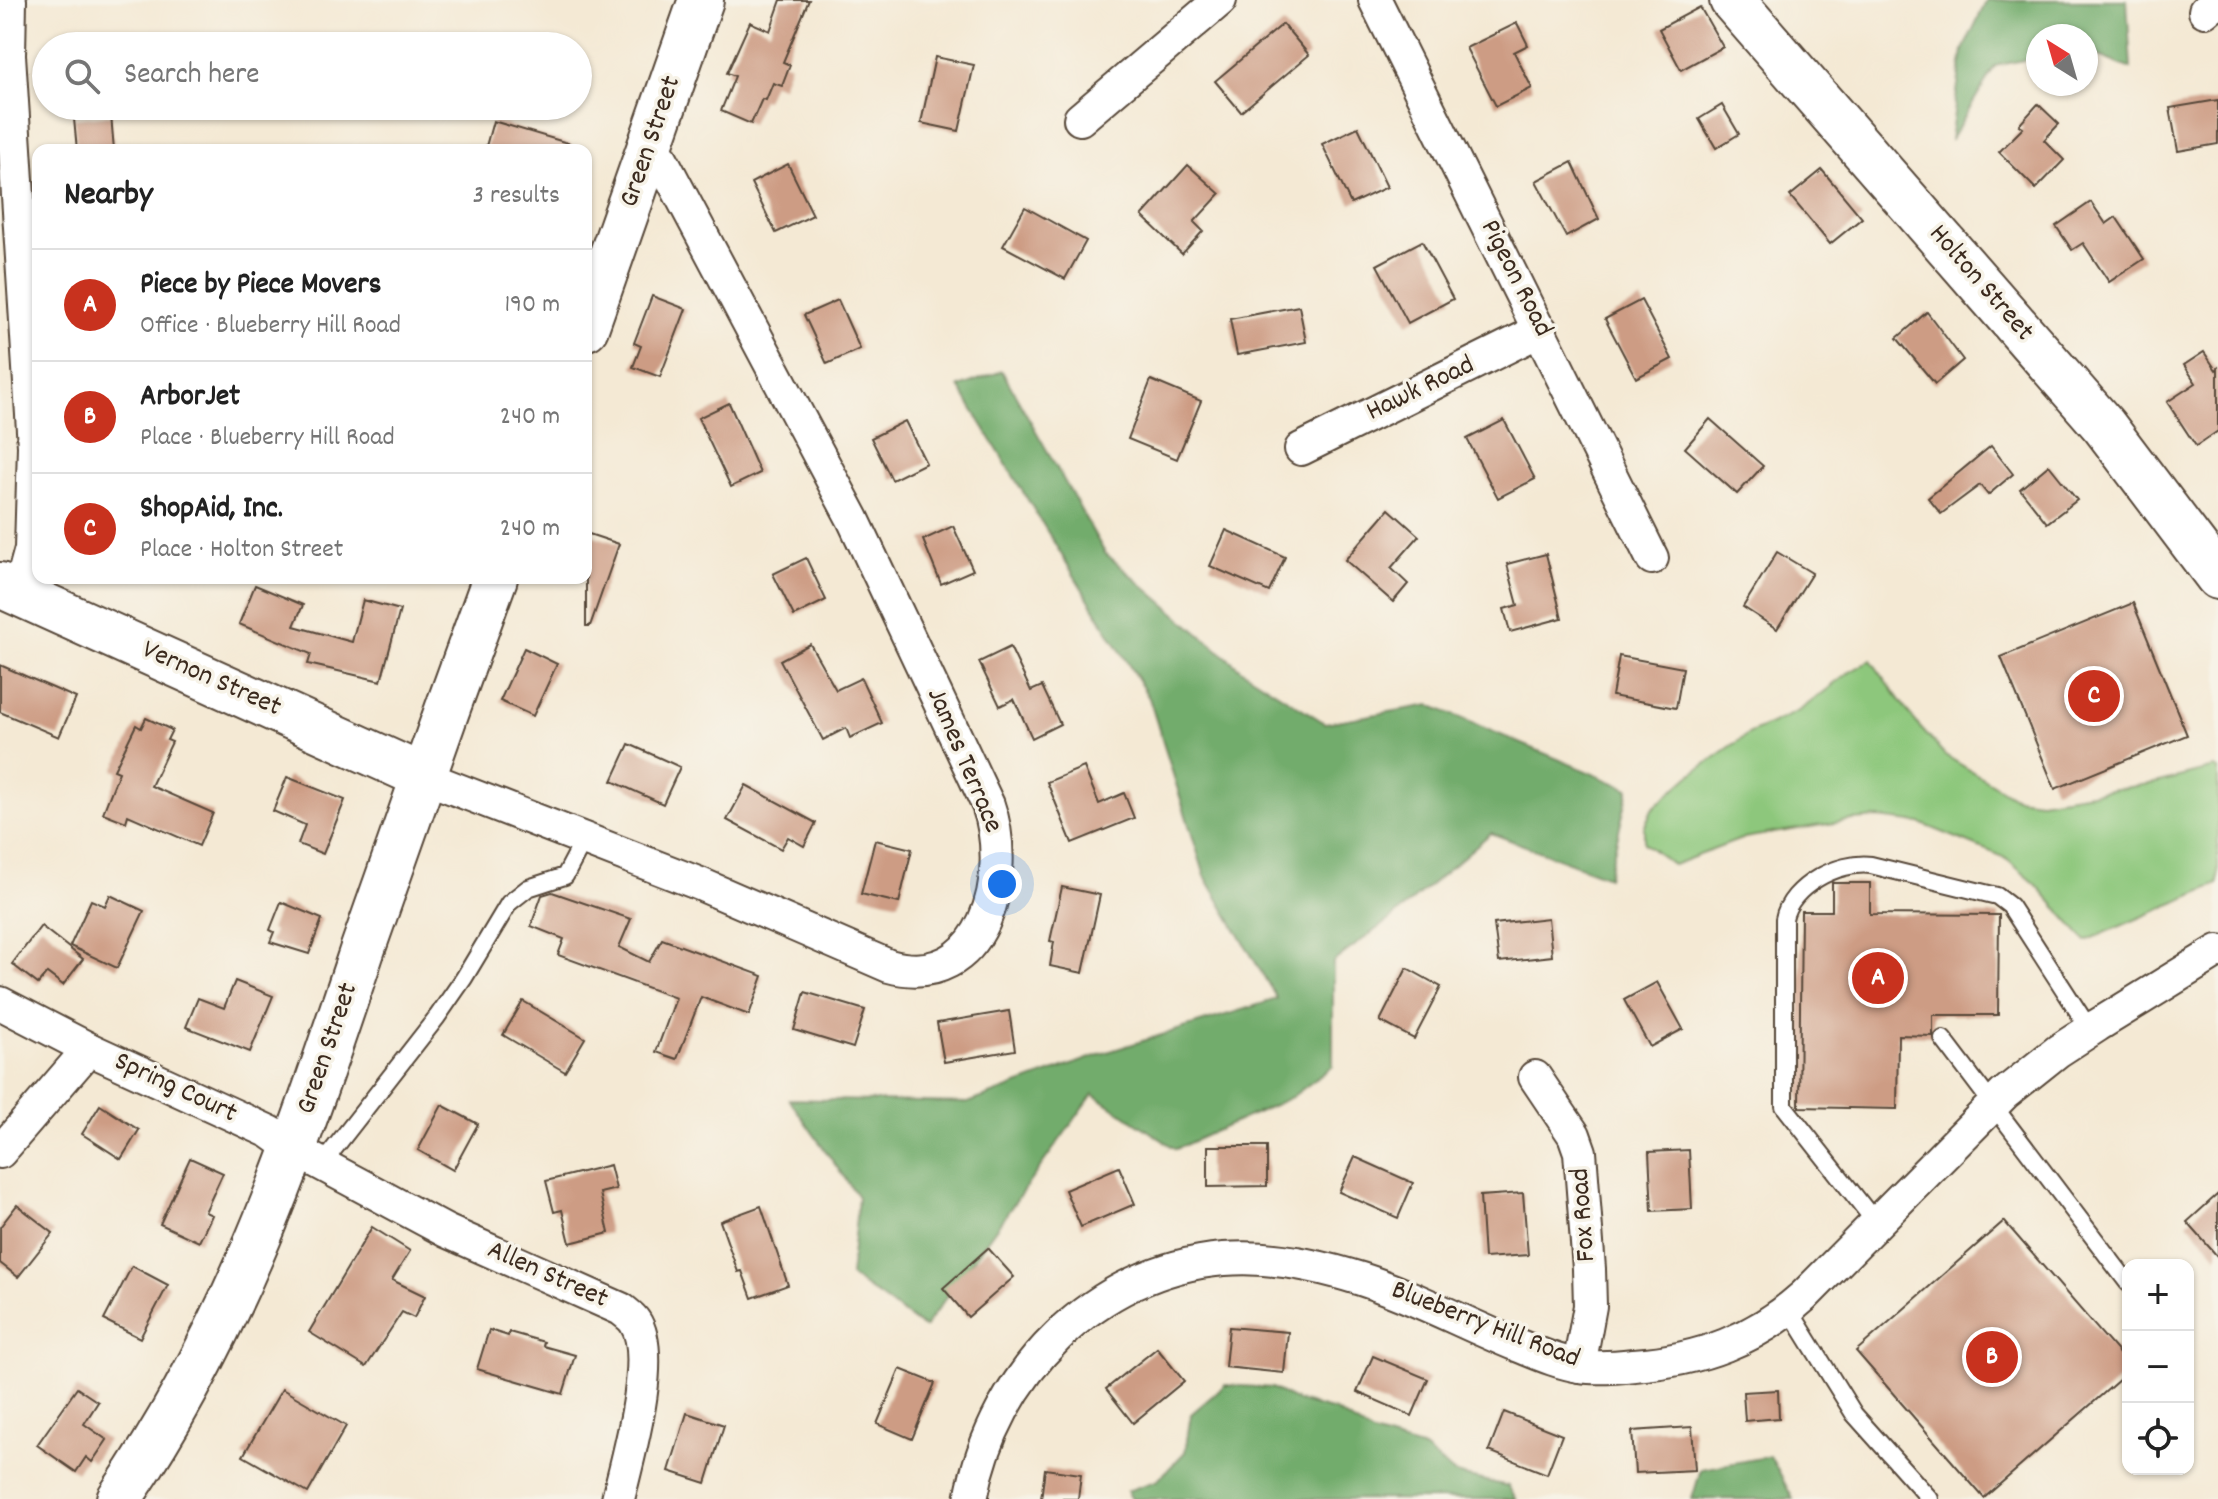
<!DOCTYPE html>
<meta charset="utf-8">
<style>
body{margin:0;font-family:Dekko,sans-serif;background:#f2f2f2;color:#222}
.controls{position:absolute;right:24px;bottom:24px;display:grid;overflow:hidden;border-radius:16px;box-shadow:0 2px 6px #0004}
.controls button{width:72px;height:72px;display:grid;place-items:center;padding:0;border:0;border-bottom:2px solid #e0e0e0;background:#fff;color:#222;font:40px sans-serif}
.compass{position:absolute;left:2026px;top:24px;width:72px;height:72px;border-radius:50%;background:#fff;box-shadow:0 2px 6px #0004;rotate:323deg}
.you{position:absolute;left:1002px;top:884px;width:28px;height:28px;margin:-20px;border:6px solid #fff;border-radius:50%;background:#1a73e8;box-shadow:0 0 0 12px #1a73e833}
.badge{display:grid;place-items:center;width:52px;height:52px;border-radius:50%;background:#c8321e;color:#fff;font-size:26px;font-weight:700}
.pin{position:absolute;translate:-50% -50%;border:4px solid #fff;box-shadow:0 2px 8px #0006}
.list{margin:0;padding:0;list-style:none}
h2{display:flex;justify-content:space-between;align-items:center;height:104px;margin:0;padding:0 32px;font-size:34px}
h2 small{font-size:26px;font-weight:400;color:#767676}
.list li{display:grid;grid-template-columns:52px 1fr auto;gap:24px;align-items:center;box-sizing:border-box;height:112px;padding:0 32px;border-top:2px solid #e0e0e0}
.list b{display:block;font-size:30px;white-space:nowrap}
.list p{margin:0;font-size:26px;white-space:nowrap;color:#767676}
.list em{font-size:26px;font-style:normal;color:#767676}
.icon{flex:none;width:44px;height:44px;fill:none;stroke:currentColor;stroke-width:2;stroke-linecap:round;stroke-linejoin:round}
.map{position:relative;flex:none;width:2218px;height:1499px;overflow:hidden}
.search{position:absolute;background:#fff;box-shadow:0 2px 6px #0004;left:32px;top:32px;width:560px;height:88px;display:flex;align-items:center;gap:20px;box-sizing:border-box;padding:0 28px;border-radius:44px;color:#767676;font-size:30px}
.panel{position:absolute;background:#fff;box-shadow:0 2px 6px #0004;left:32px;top:144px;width:560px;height:440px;border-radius:16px}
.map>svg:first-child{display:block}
.green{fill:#8dc77c;stroke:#64784d;stroke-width:2}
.forest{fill:#72ac6c;stroke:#566b45;stroke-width:2}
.building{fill:#cd9c84}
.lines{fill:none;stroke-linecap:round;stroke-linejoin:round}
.lane-casing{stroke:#574739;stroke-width:20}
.street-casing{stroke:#574739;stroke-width:36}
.secondary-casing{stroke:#574739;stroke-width:48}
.lane{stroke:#fff;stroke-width:16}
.street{stroke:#fff;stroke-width:32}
.secondary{stroke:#fff;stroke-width:44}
.labels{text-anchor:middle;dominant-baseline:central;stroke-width:7;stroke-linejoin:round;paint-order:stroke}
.street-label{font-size:28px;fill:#3b2a1e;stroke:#f7f3e8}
</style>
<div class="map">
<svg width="2218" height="1499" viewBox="0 0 2218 1499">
<rect width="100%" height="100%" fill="#f7f3e8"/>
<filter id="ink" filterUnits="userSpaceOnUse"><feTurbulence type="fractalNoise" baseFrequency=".0125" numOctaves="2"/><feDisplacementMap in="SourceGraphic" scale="16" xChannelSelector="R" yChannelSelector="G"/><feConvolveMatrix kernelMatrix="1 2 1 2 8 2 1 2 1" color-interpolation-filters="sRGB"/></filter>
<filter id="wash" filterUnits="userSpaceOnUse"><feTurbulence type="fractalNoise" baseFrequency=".006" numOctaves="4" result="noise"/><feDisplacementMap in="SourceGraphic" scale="32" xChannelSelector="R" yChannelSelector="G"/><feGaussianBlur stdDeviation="1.8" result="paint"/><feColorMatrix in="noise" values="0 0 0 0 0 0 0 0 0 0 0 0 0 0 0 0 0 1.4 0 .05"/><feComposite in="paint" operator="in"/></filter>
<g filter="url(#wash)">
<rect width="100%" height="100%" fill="#f4e9d4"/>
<path class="green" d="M1871,660l45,63 29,32 71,43 24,3 115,-18 59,-15 4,2v114l-132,57 -50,-57 -32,-27 -84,-34 -42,-5 -26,2 -108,18 -71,27 -29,-22v-15l8,-19 37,-33 59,-42 51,-23 51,-39z"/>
<g class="forest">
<path d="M1987,0h140l4,69 -45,-18v-15h-48v21l-43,9 -45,75 13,-91z"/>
<path d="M1002,371l103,182 138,118 82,52 105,-18 199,84 -21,88 -117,-44 -93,80 -65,49v104l-41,31 -116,52 -83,-55 -169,234 -74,-52 8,-79 -69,-98 179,4 136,-50 173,-54 -72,-123 -56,-178 -190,-311z"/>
<path d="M1225,1385l47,3 25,13 38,10 38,23 51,15 31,25 53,12 8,13h-384l-5,-8 31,-11 27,-28 6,-38z"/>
<path d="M1770,1456l23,43h-101l9,-30z"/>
</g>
<g id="blocks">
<g class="building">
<path d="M781,0h28l-26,62 7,3 -8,21 -9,-3 -7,17 -4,-1 -11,25 -30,-13 14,-35 -8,-3 23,-51 20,9z"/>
<path d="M1700,7l23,40 -42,23 -22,-41z"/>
<path d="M1517,23l11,22 -14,7 18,36 -36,18 -30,-58z"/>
<path d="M1283,24l26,31 -68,57 -26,-31z"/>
<path d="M935,57l39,8 -15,66 -38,-8z"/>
<path d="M2218,100v44l-40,7 -8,-43z"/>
<path d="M2038,104l21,20 -15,16 20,20 -28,29 -37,-37 24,-24 -4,-3z"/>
<path d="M1722,105l17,29 -23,14 -17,-29z"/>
<path d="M111,115l3,35h-37l-3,-31z"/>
<path d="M493,121l78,23 -1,6h-85z"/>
<path d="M1358,127l29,60 -36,17 -29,-60z"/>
<path d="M1572,162l27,57 -33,18 -30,-56z"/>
<path d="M788,164l25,51 -37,18 -25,-50z"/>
<path d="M1188,165l32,29 -26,28 9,9 -21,23 -40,-38z"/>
<path d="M1822,170l40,48 -32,26 -40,-48z"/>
<path d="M2091,202l15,22 10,-7 28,42 -35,23 -26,-39 -11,7 -16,-24z"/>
<path d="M1025,207l61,34 -21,38 -62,-33z"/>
<path d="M1422,241l31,58 -45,24 -31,-58z"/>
<path d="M652,296l34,13 -26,68 -27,-10 8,-21 -7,-3z"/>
<path d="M838,300l22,49 -33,15 -23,-49z"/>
<path d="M1641,300l31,59 -36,19 -31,-59z"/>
<path d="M1299,306l7,36 -69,13 -7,-36z"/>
<path d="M1927,312l36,48 -28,24 -38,-46z"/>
<path d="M2204,352l12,18 2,-2v63l-22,15 -29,-44 29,-19 -12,-18z"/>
<path d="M1151,380l50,21 -24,58 -49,-20z"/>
<path d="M729,403l31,70 -29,14 -33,-69z"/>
<path d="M1710,419l53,47 -26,28 -52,-46z"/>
<path d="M1504,420l31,59 -37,19 -31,-59z"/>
<path d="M905,421l21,42 -34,17 -21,-42z"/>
<path d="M1991,446l22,28 -25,21 -8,-10 -39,29 -13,-16z"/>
<path d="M2049,465l28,35 -30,23 -27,-34z"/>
<path d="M1389,509l30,27 -28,32 17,16 -15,18 -48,-42z"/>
<path d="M953,526l20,44 -32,14 -18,-44z"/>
<path d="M1226,530l59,27 -16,35 -59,-26z"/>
<path d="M586,533l33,11 -29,82h-4z"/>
<path d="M1777,552l35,21 -35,56 -34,-22z"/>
<path d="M1546,554l16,64 -52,14 -6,-23 14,-4 -11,-41z"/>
<path d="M806,558l20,42 -32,16 -21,-42z"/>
<path d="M255,585l48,20 -9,21 58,16 11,-42 37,10 -19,71 -73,-17 3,-10 -72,-30z"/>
<path d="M2133,603l54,132 -132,54 -54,-132z"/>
<path d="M810,644l26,46 25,-12 21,45 -32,15 -4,-10 -23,12 -43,-80z"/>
<path d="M1010,647l21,44 11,-5 18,38 -28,14 -18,-39 -14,7 -21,-44z"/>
<path d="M524,648l33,16 -24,52 -33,-15z"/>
<path d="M1619,656l64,12 -7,40 -64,-12z"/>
<path d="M0,665l76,33 -17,39 -59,-25z"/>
<path d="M146,718l26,12 -5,10 5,2 -21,44 62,27 -14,33 -71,-31 -2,7 -23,-9 16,-41 -5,-2 22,-45 5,3z"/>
<path d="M629,744l51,23 -17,37 -51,-23z"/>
<path d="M1084,767l15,37 25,-11 10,25 -62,25 -25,-61z"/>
<path d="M287,777l58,23 -22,54 -25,-10 7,-19 -32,-14z"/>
<path d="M746,785l70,38 -12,23 -16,-9 -7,12 -54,-29z"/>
<path d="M875,840l37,9 -13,54 -38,-9z"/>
<path d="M1832,883h38v31l129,1 -1,100h-65v21l-35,-1 -1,74 -98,-2 2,-196h31z"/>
<path d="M1062,887l38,8 -17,78 -33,-7 4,-24 -4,-1z"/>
<path d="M552,892l79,27 -12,28 30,15 13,-23 101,37 -14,39 -48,-18 -24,62 -21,-7 20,-54 -118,-43 6,-16 -33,-13 11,-31z"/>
<path d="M110,895l34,16 -27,57 -47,-22 21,-46 14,6z"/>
<path d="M281,902l41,17 -13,35 -39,-12 4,-10 -4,-2z"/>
<path d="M1548,918l4,38 -53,6 -5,-38z"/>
<path d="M41,926l42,33 -20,26 -16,-12 -9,11 -26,-20z"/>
<path d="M1407,968l34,19 -27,52 -34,-18z"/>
<path d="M235,981l38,15 -23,56 -64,-25 12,-29 26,10z"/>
<path d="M1657,982l26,47 -33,18 -26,-47z"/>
<path d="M805,992l60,18 -12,38 -59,-18z"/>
<path d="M523,1001l62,37 -20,34 -62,-37z"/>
<path d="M1009,1011l6,39 -71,12 -7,-39z"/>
<path d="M100,1105l39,25 -18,29 -39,-25z"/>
<path d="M442,1105l36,19 -25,46 -35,-20z"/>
<path d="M1208,1146h59v40l-59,1z"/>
<path d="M1689,1150l3,59 -40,2 -3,-59z"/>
<path d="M1355,1157l58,26 -15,35 -59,-26z"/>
<path d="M190,1158l33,15 -18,39 7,3 -13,27 -39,-18z"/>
<path d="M610,1165l6,24 -16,4 9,40 -39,10 -8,-33 -8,2 -8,-31z"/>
<path d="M1119,1167l16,37 -54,23 -16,-37z"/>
<path d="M1523,1193l5,62 -44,3 -4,-62z"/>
<path d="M2218,1194v63l-31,-35z"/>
<path d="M17,1205l36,28 -35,44 -18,-14v-36z"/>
<path d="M761,1206l27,79 -36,13 -10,-27 -4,1 -18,-51z"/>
<path d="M2004,1221l124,143v8l-144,126 -128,-147z"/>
<path d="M372,1227l38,24 -18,29 33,16 -11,22 -12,-6 -36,55 -57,-35z"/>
<path d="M988,1248l26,29 -46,40 -25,-29z"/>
<path d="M132,1266l36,19 -28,53 -36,-18z"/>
<path d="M1229,1327l59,5 -4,41 -59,-6z"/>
<path d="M489,1330l19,6 1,-4 35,10 -1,4 32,9 -12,39 -86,-25z"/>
<path d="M1157,1348l27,33 -51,42 -27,-34z"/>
<path d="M1373,1356l55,23 -16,37 -55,-24z"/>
<path d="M900,1369l35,14 -23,56 -35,-15z"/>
<path d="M77,1388l21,14 -14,22 23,16 -15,22 -6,-5 -10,15 -39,-27z"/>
<path d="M282,1389l64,37 -38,67 -65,-37z"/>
<path d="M1778,1390l1,28 -34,3 -2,-29z"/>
<path d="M1504,1412l58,23 -15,39 -58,-23z"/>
<path d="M687,1413l37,12 -18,58 -37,-12z"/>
<path d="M1692,1427l3,43 -60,3 -3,-42z"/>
<path d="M1045,1469l36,5 -3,25h-37z"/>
</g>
</g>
</g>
<g filter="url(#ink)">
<use href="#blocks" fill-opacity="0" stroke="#574739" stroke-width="2"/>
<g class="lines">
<defs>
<g id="lane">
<path d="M1943,1039l185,244"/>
<path d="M322,1164l115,-147 27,-39 45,-75 19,-15 37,-12 20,-38"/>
<path d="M1876,1223l-92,-117v-187c6,-33 55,-58 87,-54l126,31 13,10 80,124"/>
<path d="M1789,1309l65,105 76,85"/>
</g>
<g id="street">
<path d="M10,0l-1,55 25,391 -3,103 -12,44"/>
<path d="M1375,0l277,558"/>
<path d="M2205,11l13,-11"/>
<path d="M1080,119l140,-119"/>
<path d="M1301,449l240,-119"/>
<path d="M422,776l278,108 189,82c96,26 124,-91 99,-161l-135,-286 -201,-378"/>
<path d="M0,1003l89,46 181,83 25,18 151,81 175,78c5,4 11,8 14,13 23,34 -8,139 -17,177"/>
<path d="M1535,1077l39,58 6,17 9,117 1,37 -11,60"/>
<path d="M0,1152l89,-103"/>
<path d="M971,1499c23,-125 124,-229 253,-240 46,-4 93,6 137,20 53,17 104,45 156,66 20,8 42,18 63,21 18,3 37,1 54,-1 66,-5 121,-25 170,-69l200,-202 54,-43 40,-26 120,-74"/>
</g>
<g id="secondary">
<path d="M1732,0l372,426 114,151"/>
<path d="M586,328l115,-328"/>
<path d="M0,585l422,191"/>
<path d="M119,1499c119,-174 178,-354 244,-551 43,-124 87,-247 132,-370"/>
</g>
</defs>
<use href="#lane" class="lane-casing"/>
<use href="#street" class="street-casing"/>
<use href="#secondary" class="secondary-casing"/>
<use href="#lane" class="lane"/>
<use href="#street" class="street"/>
<use href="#secondary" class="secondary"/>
</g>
</g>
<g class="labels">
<g class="street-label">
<text transform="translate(652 142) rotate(-71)">Green Street</text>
<text transform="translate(1515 279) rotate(63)">Pigeon Road</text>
<text transform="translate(1980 284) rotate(49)">Holton Street</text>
<text transform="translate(1421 390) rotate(-26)">Hawk Road</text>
<text transform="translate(211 680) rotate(24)">Vernon Street</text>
<text transform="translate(963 761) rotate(67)">James Terrace</text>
<text transform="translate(329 1049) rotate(-71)">Green Street</text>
<text transform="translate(175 1089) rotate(25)">Spring Court</text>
<text transform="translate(1585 1215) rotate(-94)">Fox Road</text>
<text transform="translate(547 1276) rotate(24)">Allen Street</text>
<text transform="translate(1485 1326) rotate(21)">Blueberry Hill Road</text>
</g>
</g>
</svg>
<div class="controls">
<button>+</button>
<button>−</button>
<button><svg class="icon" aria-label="locate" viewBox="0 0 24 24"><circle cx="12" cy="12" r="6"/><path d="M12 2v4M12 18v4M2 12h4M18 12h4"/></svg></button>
</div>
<svg class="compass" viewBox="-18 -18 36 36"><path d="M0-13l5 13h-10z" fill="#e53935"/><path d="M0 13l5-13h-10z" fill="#767676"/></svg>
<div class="you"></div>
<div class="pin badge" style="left:1878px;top:978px">A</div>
<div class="pin badge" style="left:1992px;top:1357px">B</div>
<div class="pin badge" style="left:2094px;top:696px">C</div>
<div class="search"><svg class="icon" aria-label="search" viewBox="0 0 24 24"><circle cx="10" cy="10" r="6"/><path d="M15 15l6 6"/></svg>Search here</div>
<section class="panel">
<h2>Nearby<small>3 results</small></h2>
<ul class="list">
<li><span class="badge">A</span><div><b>Piece by Piece Movers</b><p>Office · Blueberry Hill Road</p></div><em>190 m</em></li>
<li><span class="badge">B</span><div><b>ArborJet</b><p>Place · Blueberry Hill Road</p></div><em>240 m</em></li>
<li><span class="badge">C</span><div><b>ShopAid, Inc.</b><p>Place · Holton Street</p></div><em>240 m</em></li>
</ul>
</section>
</div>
